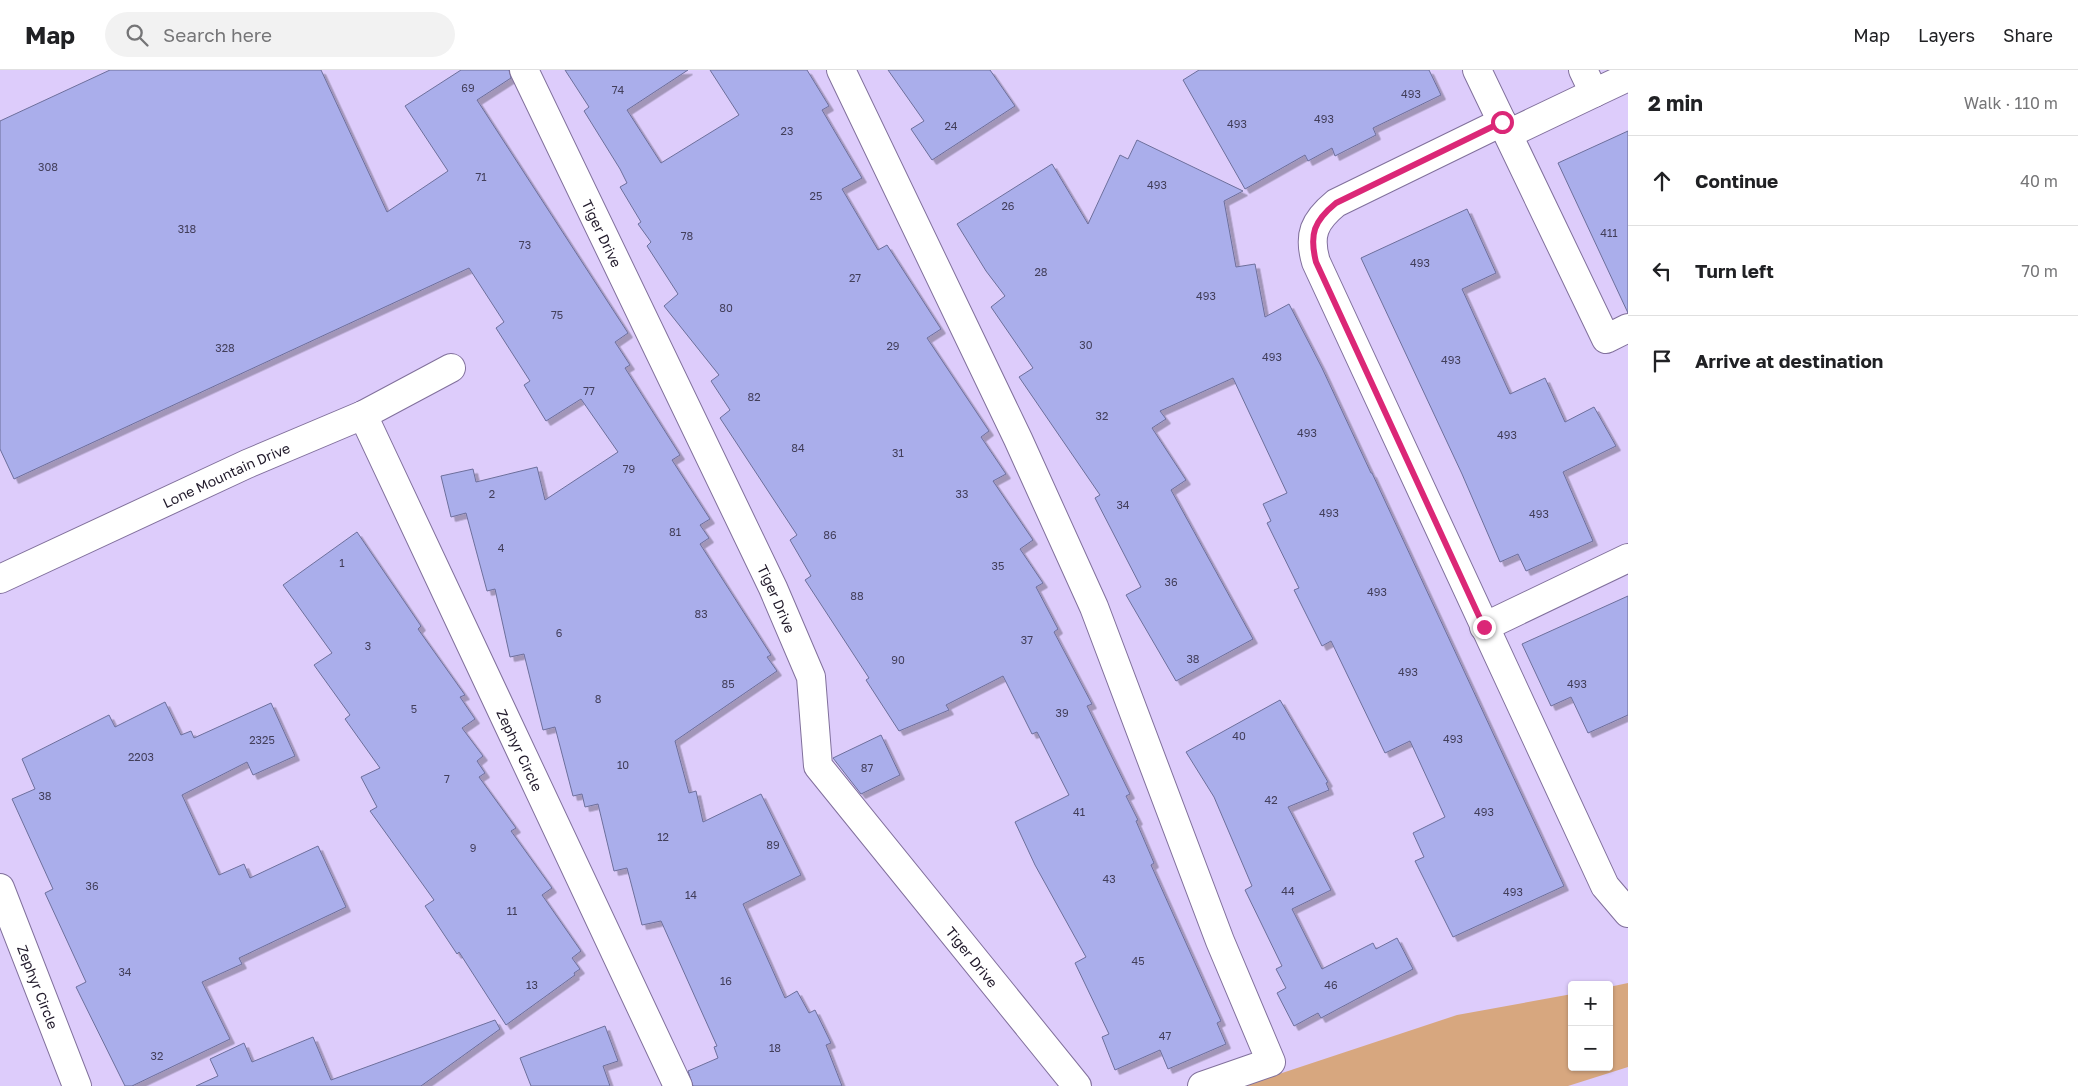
<!DOCTYPE html>
<meta charset="utf-8">
<style>
body{margin:0;font-family:"Golos Text",sans-serif;background:#f2f2f2;color:#202124}
.controls{position:absolute;right:15px;bottom:15px;display:grid;overflow:hidden;border-radius:5px;box-shadow:0 1px 4px #0004}
.controls button{width:45px;height:45px;display:grid;place-items:center;padding:0;border:0;border-bottom:1px solid #e0e0e0;background:#fff;color:#202124;font:25px sans-serif}
.stop{position:absolute;width:15px;height:15px;margin:-11px;border:4px solid #db2777;border-radius:50%;background:#fff}
.stop.end{background:#db2777;border-color:#fff;box-shadow:0 1px 5px #0008}
.list{margin:0;padding:0;list-style:none}
h2{display:flex;justify-content:space-between;align-items:center;height:65px;margin:0;padding:0 20px;font-size:21px}
h2 small{font-size:16px;font-weight:400;color:#757577}
.list li{display:grid;grid-template-columns:32px 1fr auto;gap:15px;align-items:center;box-sizing:border-box;height:90px;padding:0 20px;border-top:1px solid #e0e0e0}
.list b{display:block;font-size:19px;white-space:nowrap}
.list em{font-size:16px;font-style:normal;color:#757577}
.icon{flex:none;width:28px;height:28px;fill:none;stroke:currentColor;stroke-width:2;stroke-linecap:round;stroke-linejoin:round}
.map{position:relative;flex:none;width:1628px;height:1016px;overflow:hidden}
header{display:flex;align-items:center;gap:30px;box-sizing:border-box;height:70px;padding:0 25px;background:#fff;border-bottom:1px solid #e0e0e0}
header strong{font-size:24px}
nav{display:flex;gap:28px;margin-inline-start:auto;font-size:18px}
.search{width:350px;height:45px;background:#f2f2f2;display:flex;align-items:center;gap:12px;box-sizing:border-box;padding:0 18px;border-radius:28px;color:#757577;font-size:19px}
main{display:flex}
aside{flex:1;background:#fff}
.map>svg:first-child{display:block}
.green{fill:#d7a77f}
.building{fill:#aaaeeb;stroke:#6d6f9b;filter:url(#shadow)}
.lines{fill:none;stroke-linecap:round;stroke-linejoin:round}
.minor-casing{stroke:#81709c;stroke-width:30}
.minor{stroke:#fff;stroke-width:28}
.route{stroke:#db2777;stroke-width:6}
.labels{text-anchor:middle;dominant-baseline:central;stroke-width:4.5;stroke-linejoin:round;paint-order:stroke}
.number-label{font-size:11px;fill:#423e5a}
.street-label{font-size:14px;fill:#20192a;stroke:#f8f4fe}
</style>
<header>
<strong>Map</strong>
<div class="search"><svg class="icon" aria-label="search" viewBox="0 0 24 24"><circle cx="10" cy="10" r="6"/><path d="M15 15l6 6"/></svg>Search here</div>
<nav><a>Map</a><a>Layers</a><a>Share</a></nav>
</header>
<main>
<div class="map">
<svg width="1628" height="1016" viewBox="0 0 1628 1016">
<defs>
<filter id="shadow"><feDropShadow dx="4.5" dy="4.5" stdDeviation="0" flood-color="#0004"/></filter>
</defs>
<rect width="100%" height="100%" fill="#ddccfb"/>
<path class="green" d="M1628,913v84l-60,19h-325l214,-71 115,-21v73h37v-80z"/>
<g class="building">
<path d="M110,0h211l66,142 61,-41 -43,-65 56,-36h48l2,8 -34,22 151,233 -13,9 15,23 -5,3 55,87 -8,5 38,59 -10,6 9,13 -9,6 71,111 -4,2 10,14 -102,70 14,52 7,-2 7,31 58,-28 40,81 -58,29 42,94 12,-7 12,22 6,-3 16,33 -5,2 16,41h-149l-5,-15 30,-13 -4,-11 3,-1 -56,-125 -19,4 -15,-57 -13,3 -16,-67 -13,3 -3,-13 -9,2 -18,-69 -12,3 -19,-76 -14,3 -15,-68 -8,2 -21,-78 -15,4 -10,-41 32,-7 3,13 61,-15 8,33 73,-48 -37,-53 -35,22 -22,-36 6,-4 -34,-53 8,-6 -35,-54 -455,211 -14,-30v-328z"/>
<path d="M565,0h123l-61,40 34,53 78,-48 -29,-45h97l22,36 -7,4 40,68 -20,11 36,61 9,-5 54,84 -14,9 62,93 -8,6 25,37 -13,7 40,59 -13,9 23,34 -7,4 22,42 -4,3 38,72 -5,2 43,88 -4,2 12,24 -2,1 18,42 -3,2 70,156 -4,2 9,21 -58,25 -8,-19 -45,20 -13,-33 7,-3 -34,-71 11,-6 -51,-92 -20,-43 54,-27 -32,-63 -5,2 -29,-58 -57,29 3,5 -50,21 -33,-51 3,-2 -64,-98 6,-4 -21,-36 7,-5 -77,-117 10,-8 -19,-29 8,-6 -55,-69 14,-12 -31,-48 4,-4 -13,-18 3,-2 -21,-35 7,-4 -7,-14 -36,-58 5,-4z"/>
<path d="M888,0h102l25,36 -83,54 -21,-31 13,-8z"/>
<path d="M1199,0h230l12,25 -68,33 3,7 -41,21 -3,-8 -24,13 -3,-6 -60,34 -62,-109z"/>
<path d="M1628,61v182l-70,-150z"/>
<path d="M1137,70l106,51 -19,10 12,66 19,-3 10,53 24,-13 33,64 49,105h1l192,413 -111,51 -38,-76 9,-4 -11,-24 32,-16 -35,-76 -25,12 -54,-112 -9,5 -28,-56 5,-2 -32,-65 4,-2 -8,-17 24,-11 -54,-115 -73,33 6,8 -14,9 34,52 -15,10 82,149 -77,42 -50,-86 15,-8 -46,-89 5,-3 -81,-118 14,-9 -42,-61 14,-11 -19,-25 -29,-47 95,-60 36,60 32,-69 8,4z"/>
<path d="M1467,139l29,64 -34,16 48,105 35,-16 20,44 29,-15 22,39 -53,26 30,69 -67,30 -8,-17 -18,8 -38,-88 -101,-216z"/>
<path d="M357,462l64,94 -3,3 47,66 -5,2 15,22 -13,9 21,28 -6,5 8,12 -6,4 37,51 -5,3 41,57 -10,7 39,56 -9,7 8,11 -6,4 1,2 -69,50 -47,-73 -2,2 -32,-48 9,-6 -64,-89 7,-4 -16,-30 19,-9 -35,-49 5,-4 -36,-50 18,-12 -49,-68z"/>
<path d="M1628,526v119l-40,18 -17,-36 -20,9 -29,-62z"/>
<path d="M1280,630l48,82 -2,1 3,7 -41,17 43,83 -39,19 30,60 51,-26 3,6 21,-11 16,31 -92,49 -3,-5 -24,13 -17,-33 9,-5 -10,-19 6,-3 -37,-76 7,-4 -38,-89 -28,-45z"/>
<path d="M165,632l16,33 10,-4 3,7 77,-35 24,53 -42,19 -6,-13 -65,33 37,80 25,-11 6,14 68,-32 28,61 -107,51 3,6 -40,18 28,57 -98,47h-7l-49,-99 10,-5 -41,-89 8,-4 -41,-90 23,-10 -13,-30 87,-44 6,12z"/>
<path d="M881,665l19,40 -39,19 -28,-36z"/>
<path d="M495,950l5,9 -79,57h-225l22,-10 -8,-17 34,-16 8,19 61,-25 18,43z"/>
<path d="M605,956l13,35 -15,5 7,20h-79l-11,-28z"/>
</g>
<g class="lines">
<defs>
<g id="minor">
<path id="s1" d="M524,0l249,518 38,89 7,89 259,320"/>
<path d="M841,0l177,369 76,168 126,334 51,121 -69,24"/>
<path d="M1477,0l129,269 22,-11"/>
<path d="M1583,0l11,23 34,-16"/>
<path d="M1502,52l-166,81c-22,18 -28,32 -20,59l289,624 23,27"/>
<path d="M1508,64l86,-41"/>
<path id="s2" d="M363,345l315,671"/>
<path id="s3" d="M0,509l247,-115 116,-49 88,-47"/>
<path d="M1484,557l144,-69"/>
<path id="s4" d="M0,818l77,198"/>
</g>
</defs>
<use href="#minor" class="minor-casing"/>
<use href="#minor" class="minor"/>
</g>
<g class="lines">
<path class="route" d="M1484,557l-168,-365c-7,-28 -2,-41 20,-59l166,-81"/>
</g>
<g class="labels">
<g class="number-label">
<text x="468" y="17">69</text>
<text x="618" y="19">74</text>
<text x="1411" y="23">493</text>
<text x="1324" y="48">493</text>
<text x="1237" y="53">493</text>
<text x="951" y="55">24</text>
<text x="787" y="60">23</text>
<text x="48" y="96">308</text>
<text x="481" y="106">71</text>
<text x="1157" y="114">493</text>
<text x="816" y="125">25</text>
<text x="1008" y="135">26</text>
<text x="187" y="158">318</text>
<text x="1609" y="162">411</text>
<text x="687" y="165">78</text>
<text x="525" y="174">73</text>
<text x="1420" y="192">493</text>
<text x="1041" y="201">28</text>
<text x="855" y="207">27</text>
<text x="1206" y="225">493</text>
<text x="726" y="237">80</text>
<text x="557" y="244">75</text>
<text x="1086" y="274">30</text>
<text x="893" y="275">29</text>
<text x="225" y="277">328</text>
<text x="1272" y="286">493</text>
<text x="1451" y="289">493</text>
<text x="589" y="320">77</text>
<text x="754" y="326">82</text>
<text x="1102" y="345">32</text>
<text x="1307" y="362">493</text>
<text x="1507" y="364">493</text>
<text x="798" y="377">84</text>
<text x="898" y="382">31</text>
<text x="629" y="398">79</text>
<text x="492" y="423">2</text>
<text x="962" y="423">33</text>
<text x="1123" y="434">34</text>
<text x="1329" y="442">493</text>
<text x="1539" y="443">493</text>
<text x="675" y="461">81</text>
<text x="830" y="464">86</text>
<text x="501" y="477">4</text>
<text x="342" y="492">1</text>
<text x="998" y="495">35</text>
<text x="1171" y="511">36</text>
<text x="1377" y="521">493</text>
<text x="857" y="525">88</text>
<text x="701" y="543">83</text>
<text x="559" y="562">6</text>
<text x="1027" y="569">37</text>
<text x="368" y="575">3</text>
<text x="1193" y="588">38</text>
<text x="898" y="589">90</text>
<text x="1408" y="601">493</text>
<text x="728" y="613">85</text>
<text x="1577" y="613">493</text>
<text x="598" y="628">8</text>
<text x="414" y="638">5</text>
<text x="1062" y="642">39</text>
<text x="1239" y="665">40</text>
<text x="1453" y="668">493</text>
<text x="262" y="669">2325</text>
<text x="141" y="686">2203</text>
<text x="623" y="694">10</text>
<text x="867" y="697">87</text>
<text x="447" y="708">7</text>
<text x="45" y="725">38</text>
<text x="1271" y="729">42</text>
<text x="1079" y="741">41</text>
<text x="1484" y="741">493</text>
<text x="663" y="766">12</text>
<text x="773" y="774">89</text>
<text x="473" y="777">9</text>
<text x="1109" y="808">43</text>
<text x="92" y="815">36</text>
<text x="1288" y="820">44</text>
<text x="1513" y="821">493</text>
<text x="691" y="824">14</text>
<text x="512" y="840">11</text>
<text x="1138" y="890">45</text>
<text x="125" y="901">34</text>
<text x="726" y="910">16</text>
<text x="532" y="914">13</text>
<text x="1331" y="914">46</text>
<text x="1165" y="965">47</text>
<text x="775" y="977">18</text>
<text x="157" y="985">32</text>
</g>
<g class="street-label">
<text stroke="none"><textPath href="#s1" startOffset="181">Tiger Drive</textPath></text>
<text stroke="none"><textPath href="#s3" startOffset="249">Lone Mountain Drive</textPath></text>
<text stroke="none"><textPath href="#s1" startOffset="586">Tiger Drive</textPath></text>
<text stroke="none"><textPath href="#s2" startOffset="370">Zephyr Circle</textPath></text>
<text stroke="none"><textPath href="#s1" startOffset="1006">Tiger Drive</textPath></text>
<text stroke="none"><textPath href="#s4" startOffset="106">Zephyr Circle</textPath></text>
</g>
</g>
</svg>
<div class="controls">
<button>+</button>
<button>−</button>
</div>
<div class="stop" style="left:1502px;top:52px"></div>
<div class="stop end" style="left:1484px;top:557px"></div>
</div>
<aside>
<h2>2 min<small>Walk · 110 m</small></h2>
<ul class="list">
<li><svg class="icon" aria-label="ahead" viewBox="0 0 24 24"><path d="M12 20V5M6 11l6-6 6 6"/></svg><div><b>Continue</b></div><em>40 m</em></li>
<li><svg class="icon" aria-label="left" viewBox="0 0 24 24"><path d="M17 20v-9H6M10 6l-5 5 5 5"/></svg><div><b>Turn left</b></div><em>70 m</em></li>
<li><svg class="icon" aria-label="arrive" viewBox="0 0 24 24"><path d="M6 21V4h12l-3 4 3 4H6"/></svg><div><b>Arrive at destination</b></div></li>
</ul>
</aside>
</main>
